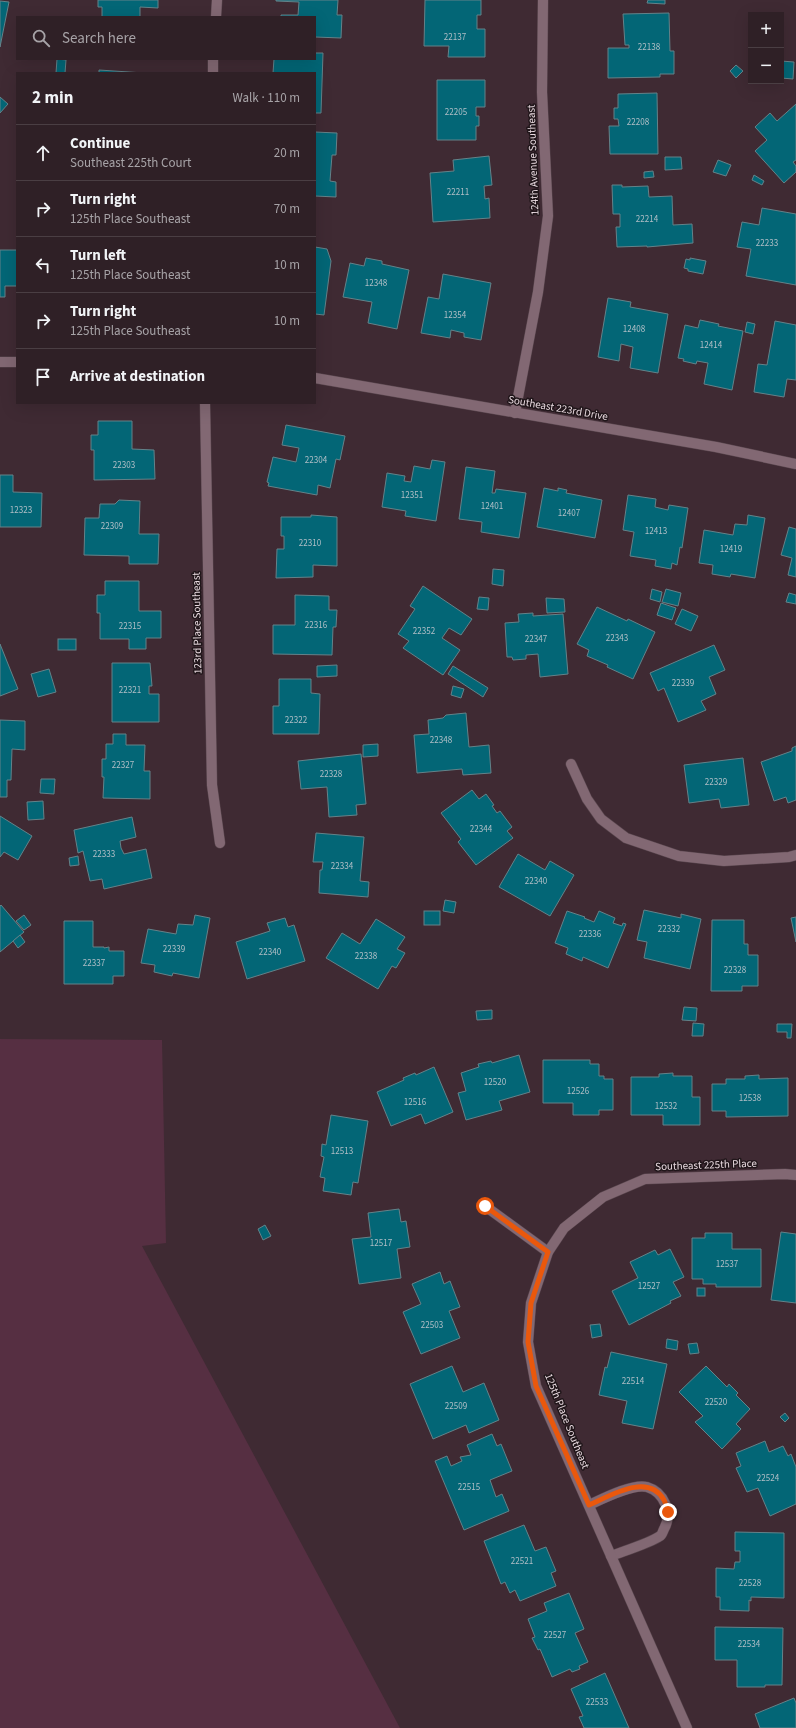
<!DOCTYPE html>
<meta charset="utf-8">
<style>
body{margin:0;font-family:"Source Sans 3",sans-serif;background:#37282e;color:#f1f3f6}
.controls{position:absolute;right:12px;top:12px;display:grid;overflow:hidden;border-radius:0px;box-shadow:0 4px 16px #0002}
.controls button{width:36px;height:36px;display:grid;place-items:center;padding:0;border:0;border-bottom:1px solid #4a3e43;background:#2f2026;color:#f1f3f6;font:20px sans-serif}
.stop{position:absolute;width:12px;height:12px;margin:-9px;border:3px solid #ea580c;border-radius:50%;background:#fff}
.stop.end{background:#ea580c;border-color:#fff;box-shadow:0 1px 4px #0008}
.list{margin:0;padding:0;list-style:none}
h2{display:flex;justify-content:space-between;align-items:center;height:52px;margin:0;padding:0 16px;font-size:17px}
h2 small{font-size:13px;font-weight:400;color:#a7a3a7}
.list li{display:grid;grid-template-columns:26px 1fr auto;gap:12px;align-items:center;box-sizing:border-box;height:56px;padding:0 16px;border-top:1px solid #4a3e43}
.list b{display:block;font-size:15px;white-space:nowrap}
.list p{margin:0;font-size:13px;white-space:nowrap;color:#a7a3a7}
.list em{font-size:13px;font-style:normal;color:#a7a3a7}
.icon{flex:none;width:22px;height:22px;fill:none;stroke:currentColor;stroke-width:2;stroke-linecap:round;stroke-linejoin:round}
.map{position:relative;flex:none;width:796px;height:1728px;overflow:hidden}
.search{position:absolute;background:#2f2026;box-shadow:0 4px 16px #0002;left:16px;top:16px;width:300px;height:44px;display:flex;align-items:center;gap:10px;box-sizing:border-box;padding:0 14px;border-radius:0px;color:#a7a3a7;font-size:15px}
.panel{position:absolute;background:#2f2026;box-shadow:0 4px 16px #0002;left:16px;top:72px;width:300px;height:332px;border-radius:0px}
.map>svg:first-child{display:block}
.green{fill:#562f42}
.building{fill:#036676;stroke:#648289}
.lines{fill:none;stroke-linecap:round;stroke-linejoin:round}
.street-casing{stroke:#59464e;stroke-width:11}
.street{stroke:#826873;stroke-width:10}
.route{stroke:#ea580c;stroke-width:5}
.labels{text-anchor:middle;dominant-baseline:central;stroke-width:3;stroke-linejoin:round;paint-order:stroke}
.number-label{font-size:9px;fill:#b0bec6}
.street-label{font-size:11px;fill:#eadbe1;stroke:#20161a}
</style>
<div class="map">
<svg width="796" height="1728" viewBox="0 0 796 1728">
<rect width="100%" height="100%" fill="#3f2a33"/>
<path class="green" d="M0,1039l162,1 4,203 -24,3 258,482h-400z"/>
<g class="building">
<path d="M98,0h60v8l-18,-1v10h-38v-10h-4z"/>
<path d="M276,0h62l-1,15h5l-1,23 -26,-1v-20h-34v-2h17l1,-13 -23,-1z"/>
<path d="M425,0h56v15h-4v14h8v28h-37l1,-11h-25z"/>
<path d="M648,0h17v4l-18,-1z"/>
<path d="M0,1l9,1 -9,45z"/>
<path d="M669,13l1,38h4v23h-14v3l-52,1v-30h21v-3h-4l-2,-31z"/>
<path d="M315,53h8l-2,60h-6v-40h-42l1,-14h41z"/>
<path d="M57,59l9,1 -1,13h-9z"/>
<path d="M781,61l13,1 -1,17 -12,-1z"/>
<path d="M736,65l7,6 -7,7 -6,-7z"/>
<path d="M99,70l45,3h-45z"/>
<path d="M437,80h48v27h-9v9h3v10h-3v14h-39z"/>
<path d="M657,93l1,61h-48l-1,-28h10l-1,-7h-4v-11h4v-14z"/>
<path d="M0,97l8,7 -8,9z"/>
<path d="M796,104v56l-3,2 3,4v6l-12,11 -29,-32 12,-11 -12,-13 15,-14 7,8z"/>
<path d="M315,132l22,1 -1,22h-4l-2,26 6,1v15l-21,-1z"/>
<path d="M489,156l3,29 -8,1 1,13 4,-1 1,20 -57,4 -3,-49 24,-2 -1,-11z"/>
<path d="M665,157h16l1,12 -17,1z"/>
<path d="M718,160l13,5 -5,11 -13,-4z"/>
<path d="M653,171l1,6 -10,1v-6z"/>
<path d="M754,175l10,6 -2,4 -10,-5z"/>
<path d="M612,185h10v2l26,-1 1,11 23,-1 1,29 19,-1 1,19 -46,4v-1l-30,1 -1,-20h4v-13h-7z"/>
<path d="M762,208l34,6v71l-50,-9 5,-27 -14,-2 5,-25 17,3z"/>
<path d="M315,247l12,2 4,12 -7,54 -9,-1z"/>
<path d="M0,250h17v36h-12v11h-5z"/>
<path d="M366,258l16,3v3l27,6 -12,59 -29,-6 4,-21 -29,-5 7,-34 14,3z"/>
<path d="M690,258l16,3 -3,13 -15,-3v-2l-4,-1 2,-9 4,1z"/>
<path d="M443,274l48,9 -10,57 -17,-3v-4l-13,-3 -1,8 -29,-5 7,-36 11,2z"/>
<path d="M608,298l23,4 -1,5 38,7 -10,59 -28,-5 3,-21 -12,-3 -2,17 -21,-4z"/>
<path d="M700,320l19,4 -1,2 25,5 -11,59 -28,-6 4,-21 -11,-2 -1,3 -13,-3 1,-2 -6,-1 7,-33 13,3z"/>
<path d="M775,321l21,4v55l-9,-1 -3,18 -30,-5 4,-28 9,1z"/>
<path d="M747,322l8,2 -2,10 -8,-2z"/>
<path d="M98,421h34v28l22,1 1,29 -61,1v-30h-3v-15h7z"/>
<path d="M286,425l59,11 -5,24 -4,-1 -6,29 -12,-3 -1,10 -49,-9 1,-3 -2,-1 6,-25 23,5 3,-14 -17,-3z"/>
<path d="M432,460l13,2 -9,59 -31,-5 1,-5 -24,-4 5,-34 18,3 -1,5 7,1 3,-16 16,3z"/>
<path d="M466,467l29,4 -3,22h3l1,-4 30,4 -7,45 -38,-6 1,-10 -23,-3z"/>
<path d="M0,475h13v17l29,1 -1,34h-41z"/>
<path d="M544,488l14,3v-3l9,2 -1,3 36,7 -7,38 -58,-11z"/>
<path d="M628,495l28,4 -1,8 13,3 1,-5 19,3 -6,40 -2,-1 -3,18 -5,-2 -1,6 -16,-3 1,-6 -26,-4 4,-24 -11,-2z"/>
<path d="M119,500l21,1 -1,33h20l-1,30h-29v-8l-45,-1 1,-37h14l1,-14h15z"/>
<path d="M311,515l26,2v49l-24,-1v12l-37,1 1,-29h7v-13h-3v-19h30z"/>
<path d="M748,515l17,3 -10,60 -24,-4 -1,3 -18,-3 1,-9 -14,-2 5,-33 29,5 2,-11 12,1z"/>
<path d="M789,527l7,2v48l-8,-2 4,-17 -11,-3z"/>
<path d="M493,569l11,1 -1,16 -11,-2z"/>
<path d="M105,581h34v30h22v27h-15v11h-17v-10h-29v-26h-3v-18h8z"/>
<path d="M423,586l49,33 -11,16 -12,-7 -7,10 18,12 -17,25 -40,-27 6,-7 -11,-7 17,-25 -5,-3z"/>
<path d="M652,589l10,3 -2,10 -10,-3z"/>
<path d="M666,589l15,4 -3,13 -16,-4z"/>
<path d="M789,593l7,2v9l-10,-2z"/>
<path d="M295,595l34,1v14h8l-1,17h-3l-1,28 -59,-1v-29h22z"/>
<path d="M479,597l10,1 -1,12 -11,-1z"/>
<path d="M546,598l18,1 1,13 -18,1z"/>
<path d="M661,603l15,5 -4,12 -15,-5z"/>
<path d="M597,607l30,14 1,-2 27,13 -22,47 -26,-12 1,-2 -21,-9 2,-6 -12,-6z"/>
<path d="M682,609l16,7 -7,15 -16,-7z"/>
<path d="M533,613v3l30,-2 5,60 -28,3 -2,-23 -12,1v4l-13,1 -1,-3h-5l-2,-34 14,-1 -1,-8z"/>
<rect x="58" y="639" width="18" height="11"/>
<path d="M0,644l18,45 -18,7z"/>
<path d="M714,645l11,25 -16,7 7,17 -15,7 5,9 -28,12 -14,-34 -6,3 -8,-18z"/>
<path d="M112,663h38l2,23h-3v8h10v28h-47z"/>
<path d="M337,665v11l-20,1v-11z"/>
<path d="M453,666l35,22 -5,9 -35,-23z"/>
<path d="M49,669l7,23 -18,5 -7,-23z"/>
<path d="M279,679h32v14l9,1 -1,40h-46v-28h6z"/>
<path d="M453,686l11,3 -3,9 -10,-3z"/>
<path d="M466,713l3,34 20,-2 2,28 -28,2 -1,-6 -45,4 -3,-38 15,-1 -1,-14 15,-2 3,-3z"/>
<path d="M0,720l25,1v29l-13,-1 -1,31h-4v17h-7z"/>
<path d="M113,734h13v11h19l-1,26h6v28l-47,-1 1,-21h-2v-18h4v-15h7z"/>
<path d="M378,744v12l-15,1v-12z"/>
<path d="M796,746v54l-8,3 -2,-6 -12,4 -13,-39 31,-11v-3z"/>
<path d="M361,754l5,50 -10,1 1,10 -28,2 -2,-30 -26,2 -3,-28z"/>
<path d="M743,758l6,47 -28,3 -2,-9 -30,4 -5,-38z"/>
<path d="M41,779h14l-1,15 -14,-1z"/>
<path d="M472,790l7,9 7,-5 8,11 -2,1 5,7 3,-2 12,16 -5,4 6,7 -37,27 -18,-23 3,-3 -20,-26z"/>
<path d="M43,801l1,18 -16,1 -1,-18z"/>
<path d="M0,816l32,20 -14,24 -14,-8 -4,5z"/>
<path d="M132,817l4,20 -16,4 1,7 3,6 22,-5 6,29 -48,11 -2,-10 -12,2 -7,-30 -5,2 -4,-23z"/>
<path d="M316,833l48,4 -4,44 9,1 -1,15 -49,-4 1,-23h2l1,-8h-10z"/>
<path d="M518,854l27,16 5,-9 24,14 -24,41 -51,-29z"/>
<path d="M78,856l1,9 -9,1 -1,-8z"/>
<path d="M445,900l11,2 -2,11 -11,-2z"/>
<path d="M1,905l23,27 -24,20v-46z"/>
<path d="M644,910l37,8v-4l20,5 -11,50 -46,-11 3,-16 -10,-2z"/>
<rect x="424" y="911" width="16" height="14"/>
<path d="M567,911l18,6 -1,1 10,4 5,-11 16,7 -2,5 9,3 1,-3 3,1 -18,44 -25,-11 -1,4 -16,-7 2,-6 -13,-5z"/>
<path d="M24,915l7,10 -7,5 -8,-9z"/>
<path d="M195,915l15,3 -11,60 -26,-5 -1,3 -18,-4 1,-7 -14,-2 7,-34 28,5 2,-10 15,1z"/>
<path d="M796,917v25l-5,-24z"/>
<path d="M285,918l3,9 6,-2 11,36 -58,18 -11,-37 34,-11 -3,-8z"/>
<path d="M376,919l29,18 -8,12 8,4 -9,15 -4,-2 -14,23 -52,-31 16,-25 18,11z"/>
<path d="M712,920h32v24h4v11h10v31h-16v5h-31z"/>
<path d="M64,921h29v26h11v1l5,-1v4h15v25h-11v8h-49z"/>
<path d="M20,935l5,7 -7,6 -5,-7z"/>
<path d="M684,1007l13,1 -1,13 -14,-1z"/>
<path d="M492,1010v9l-15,1 -1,-9z"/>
<path d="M693,1023l11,1 -1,12h-11z"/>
<path d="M777,1024h15l-1,14h-4v-6h-10z"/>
<path d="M519,1055l11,37 -31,9 3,9 -36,10 -8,-27 8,-2 -5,-18 18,-6 -1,-3 13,-3 1,2z"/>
<path d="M543,1060h47v4h9v12h5v3h9v31h-14v5h-26v-12h-30z"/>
<path d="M434,1067l19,45 -28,12 -4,-10 -30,12 -14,-34 27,-12 -1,-2 12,-5 1,2z"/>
<path d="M673,1073v3h19v21h8v28h-37v-10h-32v-38h28v-3z"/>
<path d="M759,1075v4l29,-1v38l-62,1v-6h-14v-27h14v-5h19v-3z"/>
<path d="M331,1115l37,6 -10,62 -5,-1 -2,13 -28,-4 2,-13 -5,-1 4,-20 -3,-1 1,-12 4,1z"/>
<path d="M399,1209l2,13 5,-1 4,26 -13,2 4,29 -42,6 -7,-45 19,-2 -3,-24z"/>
<path d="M265,1225l6,11 -8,4 -5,-11z"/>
<path d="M781,1232l15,2v69l-25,-3z"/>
<path d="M705,1233h27v16h29v38h-45v-3h-13v-5h-11v-41h13z"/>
<path d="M670,1249l14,28 -11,5 8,14 -11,5 1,2 -42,22 -17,-34 26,-13 -8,-16 25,-12 3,5z"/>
<path d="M440,1272l4,12 6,-3 10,26 -11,4 11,27 -39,16 -18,-42 18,-8 -9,-20z"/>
<rect x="697" y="1288" width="8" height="8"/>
<path d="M600,1324l2,12 -10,2 -2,-13z"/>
<path d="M667,1339l11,2 -1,9 -11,-2z"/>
<path d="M697,1343l2,10 -9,1 -2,-10z"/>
<path d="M611,1352l56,12 -14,65 -31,-6 5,-22 -28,-6 6,-28 2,1z"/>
<path d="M452,1366l11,26 21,-9 15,37 -30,13 -3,-8 -33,14 -23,-55z"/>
<path d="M706,1366l21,21 2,-3 9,9 -2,2 14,14 -14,15 5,5 -19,20 -27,-27 8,-6 -24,-24z"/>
<path d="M785,1413l4,5 -4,4 -5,-5z"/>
<path d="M492,1434l5,12 4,-2 11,27 -22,9 6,17 6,-3 7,17 -45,19 -29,-69 12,-5 4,10 11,-5 -2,-4 11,-2 -4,-10z"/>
<path d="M765,1441l4,11 14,-6 5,10 3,-2 5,13v37l-26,12 -12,-28 -11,4 -11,-24 5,-2 -5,-13z"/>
<path d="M524,1525l11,26 11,-4 10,24 -5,2 5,13 -36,15 -5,-11 -5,3 -5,-11 -4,2 -17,-43z"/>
<path d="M735,1532l49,1v65l-33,-1v4l-2,-1v11l-29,-1v-13h-4v-29l18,1 1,-7h5v-11h-5z"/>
<path d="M569,1593l15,36 -9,4 13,29 -9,4 1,3 -8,3 -2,-3 -18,8 -12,-28 -2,1 -6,-12 3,-1 -7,-18 19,-8 -3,-8z"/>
<path d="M715,1627l68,1 -1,57h-17v2h-28v-27h-22z"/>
<path d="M605,1673l24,55h-45l-5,-11 4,-1 -12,-27z"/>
<path d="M794,1698l2,5v25h-36l-5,-14z"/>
</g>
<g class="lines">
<defs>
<g id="street">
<path d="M216,17l1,-17"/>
<path d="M213,73v-14"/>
<path d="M0,362h17"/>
<path d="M315,378l401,69 80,17"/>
<path d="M205,403l7,382 8,58"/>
<path d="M515,413l23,-121 10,-76 -6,-124 1,-92"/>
<path d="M571,764l16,35 14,20 25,19 53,18 45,5 65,-4 7,-2"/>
<path d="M485,1206l63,46"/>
<path d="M589,1505c13,-6 44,-22 58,-18 17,5 26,26 17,42 -1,2 -2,6 -4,7 -10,7 -36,15 -49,20"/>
<path d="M687,1728l-151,-342 -8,-44 3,-39 17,-51 16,-24 39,-31 42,-18 140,-5 11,1"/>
</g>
</defs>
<use href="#street" class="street-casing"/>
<use href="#street" class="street"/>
</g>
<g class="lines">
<path class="route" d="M485,1206l63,46 -17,51 -3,39 8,44 53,119c21,-9 59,-33 75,-5 2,4 3,9 4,12"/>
</g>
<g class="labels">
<g class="number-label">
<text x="455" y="37">22137</text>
<text x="649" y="47">22138</text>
<text x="456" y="112">22205</text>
<text x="638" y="122">22208</text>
<text x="458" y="192">22211</text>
<text x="647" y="219">22214</text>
<text x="767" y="243">22233</text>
<text x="376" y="283">12348</text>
<text x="455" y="315">12354</text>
<text x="634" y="329">12408</text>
<text x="711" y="345">12414</text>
<text x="316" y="460">22304</text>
<text x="124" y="465">22303</text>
<text x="412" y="495">12351</text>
<text x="492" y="506">12401</text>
<text x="21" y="510">12323</text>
<text x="569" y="513">12407</text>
<text x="112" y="526">22309</text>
<text x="656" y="531">12413</text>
<text x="310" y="543">22310</text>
<text x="731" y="549">12419</text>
<text x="316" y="625">22316</text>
<text x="130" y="626">22315</text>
<text x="424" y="631">22352</text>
<text x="617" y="638">22343</text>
<text x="536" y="639">22347</text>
<text x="683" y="683">22339</text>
<text x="130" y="690">22321</text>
<text x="296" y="720">22322</text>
<text x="441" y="740">22348</text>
<text x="123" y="765">22327</text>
<text x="331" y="774">22328</text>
<text x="716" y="782">22329</text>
<text x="481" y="829">22344</text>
<text x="104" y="854">22333</text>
<text x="342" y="866">22334</text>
<text x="536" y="881">22340</text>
<text x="669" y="929">22332</text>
<text x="590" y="934">22336</text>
<text x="174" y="949">22339</text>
<text x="270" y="952">22340</text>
<text x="366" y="956">22338</text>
<text x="94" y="963">22337</text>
<text x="735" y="970">22328</text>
<text x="495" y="1082">12520</text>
<text x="578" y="1091">12526</text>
<text x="750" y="1098">12538</text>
<text x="415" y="1102">12516</text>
<text x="666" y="1106">12532</text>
<text x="342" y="1151">12513</text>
<text x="381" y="1243">12517</text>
<text x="727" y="1264">12537</text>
<text x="649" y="1286">12527</text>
<text x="432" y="1325">22503</text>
<text x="633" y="1381">22514</text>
<text x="716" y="1402">22520</text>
<text x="456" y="1406">22509</text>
<text x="768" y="1478">22524</text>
<text x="469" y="1487">22515</text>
<text x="522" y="1561">22521</text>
<text x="750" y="1583">22528</text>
<text x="555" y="1635">22527</text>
<text x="749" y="1644">22534</text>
<text x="597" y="1702">22533</text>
</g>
<g class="street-label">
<text transform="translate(533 160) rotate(-92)">124th Avenue Southeast</text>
<text transform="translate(558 408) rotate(10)">Southeast 223rd Drive</text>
<text transform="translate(197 623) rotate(-91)">123rd Place Southeast</text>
<text transform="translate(706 1165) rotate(-2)">Southeast 225th Place</text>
<text transform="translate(567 1421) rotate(68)">125th Place Southeast</text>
</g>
</g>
</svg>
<div class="controls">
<button>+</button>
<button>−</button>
</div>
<div class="stop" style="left:485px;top:1206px"></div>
<div class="stop end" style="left:668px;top:1512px"></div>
<div class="search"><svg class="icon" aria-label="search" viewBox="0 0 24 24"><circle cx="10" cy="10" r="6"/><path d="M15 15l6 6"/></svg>Search here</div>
<section class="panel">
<h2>2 min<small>Walk · 110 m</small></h2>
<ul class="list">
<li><svg class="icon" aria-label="ahead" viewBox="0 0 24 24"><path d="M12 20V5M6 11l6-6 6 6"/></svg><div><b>Continue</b><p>Southeast 225th Court</p></div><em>20 m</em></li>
<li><svg class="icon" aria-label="right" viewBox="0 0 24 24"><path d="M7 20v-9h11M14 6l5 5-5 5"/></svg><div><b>Turn right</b><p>125th Place Southeast</p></div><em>70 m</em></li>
<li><svg class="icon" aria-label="left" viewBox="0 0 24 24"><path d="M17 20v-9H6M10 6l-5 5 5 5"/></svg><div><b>Turn left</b><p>125th Place Southeast</p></div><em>10 m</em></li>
<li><svg class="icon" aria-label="right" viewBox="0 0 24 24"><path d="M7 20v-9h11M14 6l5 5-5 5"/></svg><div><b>Turn right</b><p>125th Place Southeast</p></div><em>10 m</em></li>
<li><svg class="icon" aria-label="arrive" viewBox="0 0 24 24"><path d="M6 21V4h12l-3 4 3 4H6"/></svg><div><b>Arrive at destination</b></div></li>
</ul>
</section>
</div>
